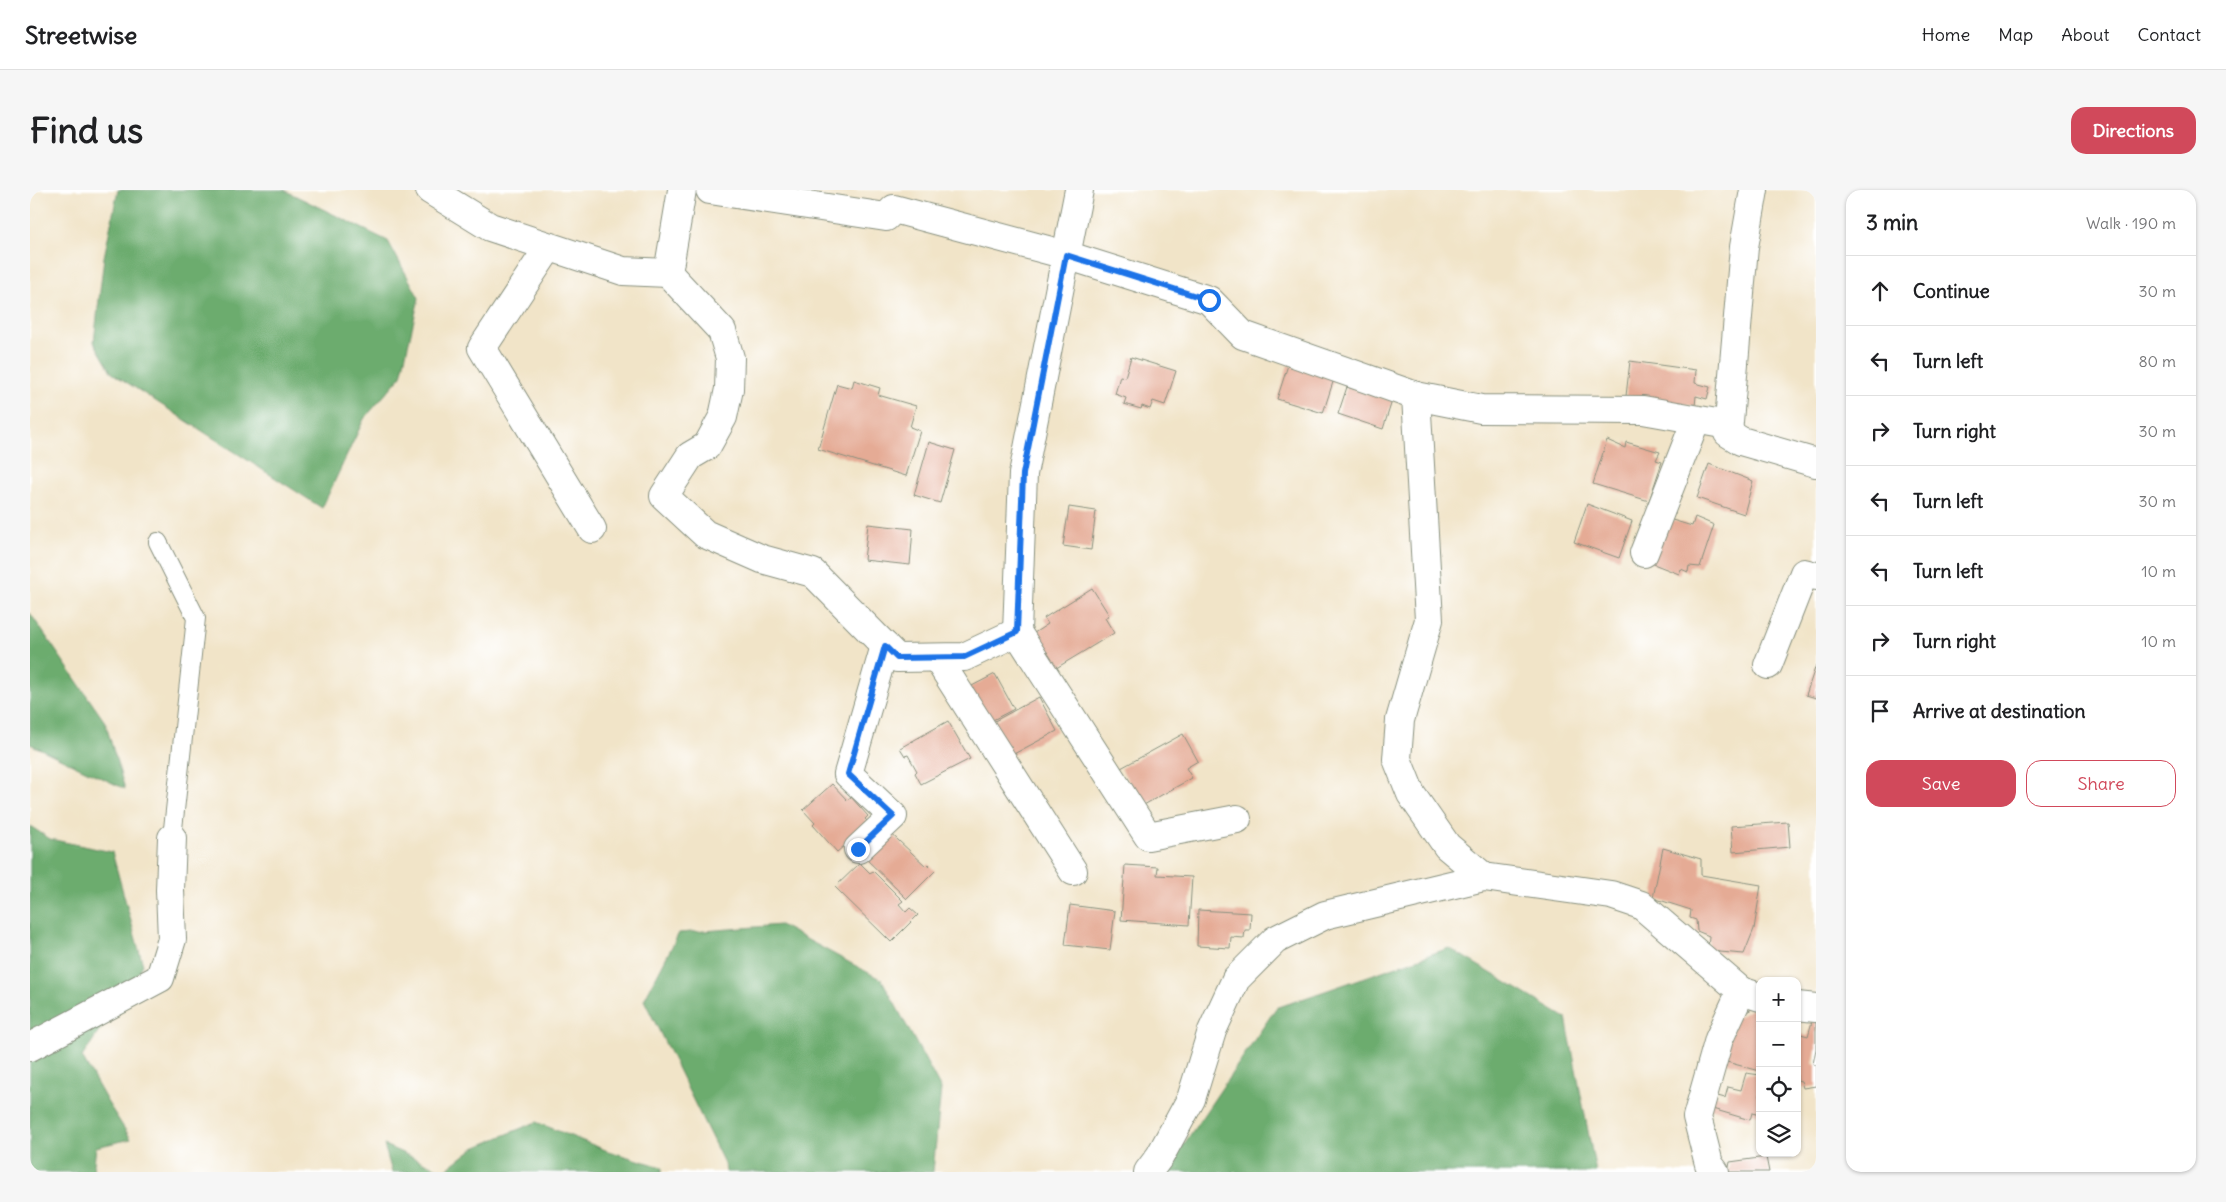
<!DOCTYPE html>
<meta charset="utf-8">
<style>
body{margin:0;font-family:Delius,sans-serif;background:#f6f6f6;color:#202124}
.controls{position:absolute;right:15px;bottom:15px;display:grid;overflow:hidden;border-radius:10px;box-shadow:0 1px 4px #0004}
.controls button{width:45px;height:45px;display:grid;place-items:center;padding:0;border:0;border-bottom:1px solid #e0e0e0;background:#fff;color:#202124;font:25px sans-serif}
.stop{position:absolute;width:15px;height:15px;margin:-11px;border:4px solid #1a73e8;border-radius:50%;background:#fff}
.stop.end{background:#1a73e8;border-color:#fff;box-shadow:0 1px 5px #0008}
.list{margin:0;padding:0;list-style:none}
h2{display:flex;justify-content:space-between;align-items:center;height:65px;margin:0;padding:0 20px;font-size:21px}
h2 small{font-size:16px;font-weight:400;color:#757577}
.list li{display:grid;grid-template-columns:32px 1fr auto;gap:15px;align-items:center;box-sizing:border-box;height:70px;padding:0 20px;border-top:1px solid #e0e0e0}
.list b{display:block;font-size:19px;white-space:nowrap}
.list em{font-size:16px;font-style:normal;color:#757577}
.actions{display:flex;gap:10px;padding:15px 20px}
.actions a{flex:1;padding:11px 0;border:1px solid #d1495b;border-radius:15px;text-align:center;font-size:18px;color:#d1495b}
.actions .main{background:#d1495b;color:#fff}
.icon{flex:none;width:28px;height:28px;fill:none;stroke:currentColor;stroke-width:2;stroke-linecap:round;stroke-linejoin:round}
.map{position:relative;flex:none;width:1786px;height:982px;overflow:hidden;border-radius:15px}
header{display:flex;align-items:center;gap:30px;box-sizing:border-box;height:70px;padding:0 25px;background:#fff;border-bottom:1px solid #e0e0e0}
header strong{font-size:24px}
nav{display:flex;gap:28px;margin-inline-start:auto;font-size:18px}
.intro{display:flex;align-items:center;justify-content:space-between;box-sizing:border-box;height:120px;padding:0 30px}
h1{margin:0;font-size:35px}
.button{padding:12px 22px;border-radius:15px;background:#d1495b;color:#fff;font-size:18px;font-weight:700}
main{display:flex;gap:30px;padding:0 30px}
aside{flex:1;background:#fff;border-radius:15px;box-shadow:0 1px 4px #0004}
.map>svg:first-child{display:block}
.forest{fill:#6cac6e;stroke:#467451}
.building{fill:#e5ab95}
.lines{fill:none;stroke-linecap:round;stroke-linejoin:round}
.service-casing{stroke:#88907e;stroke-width:20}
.minor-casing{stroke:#88907e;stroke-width:30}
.service{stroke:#fff;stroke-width:18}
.minor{stroke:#fff;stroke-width:28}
.route{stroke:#1a73e8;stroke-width:6}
</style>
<header>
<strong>Streetwise</strong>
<nav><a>Home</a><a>Map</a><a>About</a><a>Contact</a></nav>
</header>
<div class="intro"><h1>Find us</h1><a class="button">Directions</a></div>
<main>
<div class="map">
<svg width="1786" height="982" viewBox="0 0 1786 982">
<rect width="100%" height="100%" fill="#fff"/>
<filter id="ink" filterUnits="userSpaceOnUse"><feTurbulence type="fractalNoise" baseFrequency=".02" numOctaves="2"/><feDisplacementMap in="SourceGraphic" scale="10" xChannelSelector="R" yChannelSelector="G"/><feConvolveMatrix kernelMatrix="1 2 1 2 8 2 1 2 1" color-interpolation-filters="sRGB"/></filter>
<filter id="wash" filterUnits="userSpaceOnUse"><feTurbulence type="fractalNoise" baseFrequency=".0096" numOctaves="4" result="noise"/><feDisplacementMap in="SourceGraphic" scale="20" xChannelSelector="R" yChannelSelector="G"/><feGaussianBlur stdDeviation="1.12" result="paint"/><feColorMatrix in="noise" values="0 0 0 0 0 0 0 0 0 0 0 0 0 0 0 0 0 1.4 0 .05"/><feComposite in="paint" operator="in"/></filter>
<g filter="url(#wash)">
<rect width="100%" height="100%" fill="#f1e4c8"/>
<g class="forest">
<path d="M88,0h166l104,51 31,57 -18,78 -37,43 -42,89 -210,-135 -18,-31 10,-85z"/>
<path d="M0,423l75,109 20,67 -95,-45z"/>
<path d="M0,636l20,13 62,13 31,113 -61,92 26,46 23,36 -35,8 -3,25h-63z"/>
<path d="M750,735l102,55 59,109 -8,83h-207l-1,-7 -81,-165 35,-67z"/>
<path d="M1419,758l117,70 30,154h-431l111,-164z"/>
<path d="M506,932l72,29 54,16v5h-270l-8,-27 60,26 30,-23z"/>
</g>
<g id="blocks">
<g class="building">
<path d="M1101,167l45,14 -11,34 -12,-4 -3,8 -8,-3 -1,3 -17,-5 2,-6 -11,-4 5,-18 5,1z"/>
<path d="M1600,171l66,9 -1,13 15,4 -3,12 -11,-3 -1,10 -69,-10z"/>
<path d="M1258,175l46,14 -11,34 -46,-14z"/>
<path d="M824,190l26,8 -2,7 38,11 -6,21 10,4 -14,45 -88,-27 19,-65 15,4z"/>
<path d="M1317,197l45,14 -9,28 -45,-15z"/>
<path d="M1577,250l18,8 1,-6 34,10 -4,8 6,2 -13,39 -56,-17z"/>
<path d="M899,252l26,8 -15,53 -26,-8z"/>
<path d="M1679,274l44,17 -9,33 -47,-16z"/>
<path d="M1557,314l45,17 -13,37 -45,-16z"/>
<path d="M1039,317l27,4 -5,39 -28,-4z"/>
<path d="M1665,327l19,8 -14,42 -11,-1 -1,6 -7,-3 -2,5 -28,-11 18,-44 23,7z"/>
<path d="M838,334l45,5 -3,36 -46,-5z"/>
<path d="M1062,398l17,27 -4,3 9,15 -61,37 -22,-35 17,-11 -4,-6z"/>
<path d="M1786,475v33l-10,-3z"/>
<path d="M965,484l19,35 -27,14 -19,-35z"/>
<path d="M1009,507l18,34 -47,25 -19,-33z"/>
<path d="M918,531l22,38 -49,25 -6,-11 2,-2 -9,-16 -3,1 -5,-8z"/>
<path d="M1153,544l15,27 -12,7 6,10 -50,28 -21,-38z"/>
<path d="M802,594l15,16 4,-3 17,19 -3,3 5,5 -33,28 -24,-27 2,-2 -12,-13z"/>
<path d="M1758,632l2,25 -57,5 -2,-26z"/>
<path d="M855,638l41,38 2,-2 7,7 -28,28 -47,-46z"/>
<path d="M1633,658l38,11v16l60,10 -7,44 -10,25 -36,-3 1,-15 -12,-5 -1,-11 -6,-2 1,-8 -38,-12z"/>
<path d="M830,673l10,10 3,-2 30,30 -4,3 7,8 4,-4 8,7 -27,27 -56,-55z"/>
<path d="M1095,675l33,2 -1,8 35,2 -3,48 -68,-5z"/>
<path d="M1040,715l45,6 -5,39 -45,-5z"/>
<path d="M1168,720l53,3 -1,17h-5l-1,8 -13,-1 -1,11 -33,-2z"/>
<path d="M1722,819l8,2v60l-37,-10 13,-43z"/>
<path d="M1783,828l3,1v30l-3,15 3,1v21l-13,2 -2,-7 -4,-1v-47l11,3z"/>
<path d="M1716,883l14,2v40l-8,-2 -2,7 -41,-12 5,-13 11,3 3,-11 13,3z"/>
<path d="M1736,967l3,15h-41l2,-10z"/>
</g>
</g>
</g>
<g filter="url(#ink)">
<use href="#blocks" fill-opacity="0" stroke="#88907e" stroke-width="1"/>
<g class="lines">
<defs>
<path id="service" d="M128,352l38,76 -24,220"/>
<g id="minor">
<path d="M400,0l60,37 133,44 45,2"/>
<path d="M652,0l-14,83 54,58 8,27 -1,31 -6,28 -16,29 -17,10 -26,40 41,38 57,25 51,14 84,85 67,-1 53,-25"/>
<path d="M680,0l176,27 8,-8 172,46 143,45 34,35 173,61 13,224 -29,100 -3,39 14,35 36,52 37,31 127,18 30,10 100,86 19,6"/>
<path d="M1049,0l-56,284 -6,158 131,204 89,-17"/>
<path d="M1724,0l-10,57 -16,186 13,8 75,22"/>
<path d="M519,57l-67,101 110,181"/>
<path d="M1386,206l65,13 162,1 85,15"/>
<path d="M1614,363l52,-133"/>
<path d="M907,468l136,213"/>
<path d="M1738,475l36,-92 12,3"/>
<path d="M828,659l35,-33 -45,-42 37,-128"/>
<path d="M1767,816l19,2"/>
<path d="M0,857l130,-69 12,-39 -2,-49 2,-52"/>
<path d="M1118,982l12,-16 31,-57 21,-68 24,-52 39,-39 50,-25 159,-38"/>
<path d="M1685,982l-6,-8 -12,-47 22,-78 22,-48"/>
</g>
</defs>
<use href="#service" class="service-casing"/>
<use href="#minor" class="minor-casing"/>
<use href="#service" class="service"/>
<use href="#minor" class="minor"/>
</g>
</g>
<g class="lines" filter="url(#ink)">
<path class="route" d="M828,659l35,-33 -45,-42 37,-128 12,12 67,-1 53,-25 6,-158 43,-219 143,45"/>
</g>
</svg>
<div class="controls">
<button>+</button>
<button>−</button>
<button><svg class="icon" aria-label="locate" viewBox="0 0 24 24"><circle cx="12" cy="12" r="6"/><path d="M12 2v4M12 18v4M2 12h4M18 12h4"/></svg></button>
<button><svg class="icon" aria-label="layers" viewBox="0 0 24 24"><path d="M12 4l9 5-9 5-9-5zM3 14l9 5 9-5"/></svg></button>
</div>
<div class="stop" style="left:1179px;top:110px"></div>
<div class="stop end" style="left:828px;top:659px"></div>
</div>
<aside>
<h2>3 min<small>Walk · 190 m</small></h2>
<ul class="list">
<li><svg class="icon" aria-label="ahead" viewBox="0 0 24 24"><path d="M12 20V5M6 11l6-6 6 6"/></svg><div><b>Continue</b></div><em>30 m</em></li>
<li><svg class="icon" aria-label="left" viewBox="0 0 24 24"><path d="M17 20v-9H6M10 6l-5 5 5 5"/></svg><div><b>Turn left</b></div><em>80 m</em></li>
<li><svg class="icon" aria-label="right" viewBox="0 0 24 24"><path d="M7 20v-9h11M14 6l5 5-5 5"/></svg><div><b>Turn right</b></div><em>30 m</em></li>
<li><svg class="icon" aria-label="left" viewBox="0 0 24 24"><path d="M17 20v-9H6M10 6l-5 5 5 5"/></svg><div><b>Turn left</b></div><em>30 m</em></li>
<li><svg class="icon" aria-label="left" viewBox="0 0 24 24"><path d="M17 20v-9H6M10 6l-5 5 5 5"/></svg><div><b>Turn left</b></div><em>10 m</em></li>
<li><svg class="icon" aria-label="right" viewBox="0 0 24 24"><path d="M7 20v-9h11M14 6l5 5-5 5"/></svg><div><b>Turn right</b></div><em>10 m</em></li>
<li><svg class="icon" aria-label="arrive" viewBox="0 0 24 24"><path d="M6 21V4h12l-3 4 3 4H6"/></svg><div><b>Arrive at destination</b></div></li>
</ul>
<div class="actions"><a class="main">Save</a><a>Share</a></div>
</aside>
</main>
